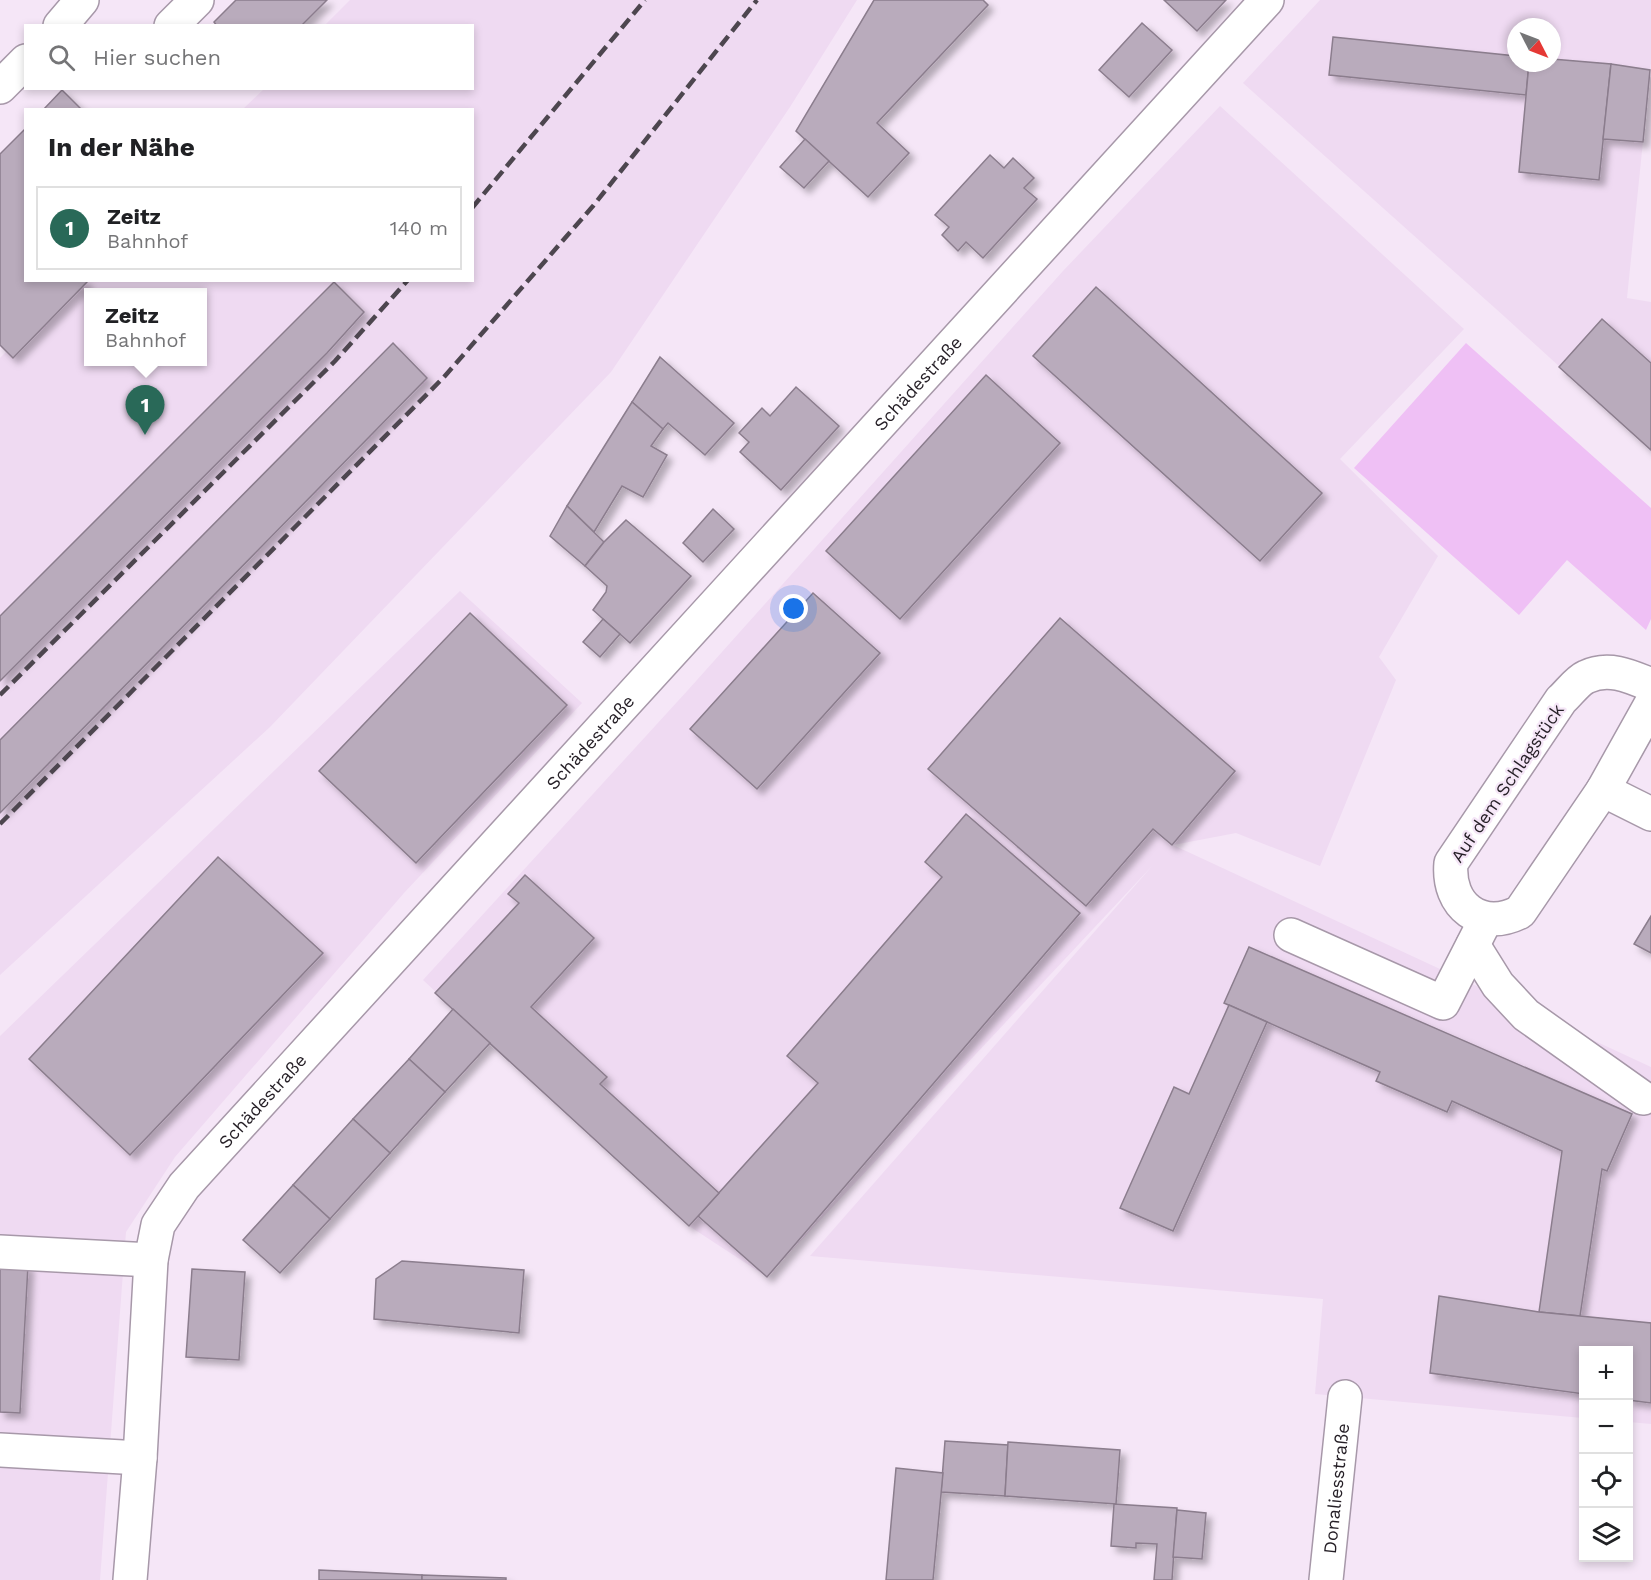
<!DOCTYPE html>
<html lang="de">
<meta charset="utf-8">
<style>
body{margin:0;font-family:"Work Sans",sans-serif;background:#f2f2f2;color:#202124}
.controls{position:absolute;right:18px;bottom:18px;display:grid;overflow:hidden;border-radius:0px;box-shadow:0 3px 9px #0003}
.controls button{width:54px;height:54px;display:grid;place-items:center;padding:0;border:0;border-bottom:2px solid #e0e0e0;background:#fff;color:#202124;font:30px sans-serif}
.compass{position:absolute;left:1507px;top:18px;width:54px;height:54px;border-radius:50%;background:#fff;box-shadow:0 3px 9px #0003;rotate:132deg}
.you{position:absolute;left:794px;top:609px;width:21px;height:21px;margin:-15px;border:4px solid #fff;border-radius:50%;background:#1a73e8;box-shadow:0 0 0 9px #1a73e833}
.badge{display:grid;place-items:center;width:39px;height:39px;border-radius:50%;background:#296958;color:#fff;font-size:20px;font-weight:700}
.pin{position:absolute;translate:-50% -50px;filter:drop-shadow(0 2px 3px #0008)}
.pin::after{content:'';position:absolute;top:32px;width:21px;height:18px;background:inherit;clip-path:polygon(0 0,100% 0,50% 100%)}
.popup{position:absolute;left:84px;top:288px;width:123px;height:78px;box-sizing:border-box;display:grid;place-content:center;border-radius:0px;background:#fff;filter:drop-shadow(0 2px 4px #0005);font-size:20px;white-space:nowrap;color:#757577}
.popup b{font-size:22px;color:#202124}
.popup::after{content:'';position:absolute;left:50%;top:100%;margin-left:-12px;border:12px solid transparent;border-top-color:#fff}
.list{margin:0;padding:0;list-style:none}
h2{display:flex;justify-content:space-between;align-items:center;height:78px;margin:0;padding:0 24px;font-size:26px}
h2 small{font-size:20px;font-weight:400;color:#757577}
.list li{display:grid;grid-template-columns:39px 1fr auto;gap:18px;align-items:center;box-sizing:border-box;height:84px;margin:0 12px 12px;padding:0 12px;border:2px solid #e0e0e0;border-radius:0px}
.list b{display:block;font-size:22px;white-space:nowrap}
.list p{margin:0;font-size:20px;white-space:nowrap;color:#757577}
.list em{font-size:20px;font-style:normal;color:#757577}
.icon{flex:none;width:33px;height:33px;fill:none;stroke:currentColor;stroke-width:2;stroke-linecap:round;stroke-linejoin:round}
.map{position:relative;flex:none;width:1651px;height:1580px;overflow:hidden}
.search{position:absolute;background:#fff;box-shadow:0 3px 9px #0003;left:24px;top:24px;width:450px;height:66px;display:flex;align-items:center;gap:15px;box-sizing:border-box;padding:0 21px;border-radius:0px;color:#757577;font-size:22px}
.panel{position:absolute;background:#fff;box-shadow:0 3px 9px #0003;left:24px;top:108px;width:450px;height:174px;border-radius:0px}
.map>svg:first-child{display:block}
.built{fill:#efdaf2;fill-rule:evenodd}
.green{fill:#efc0f5}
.building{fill:#b9abbc;stroke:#8b7d8d;stroke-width:1.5;filter:url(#shadow)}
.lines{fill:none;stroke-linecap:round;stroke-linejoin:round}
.minor-casing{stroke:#a798a9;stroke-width:36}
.minor{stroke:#fff;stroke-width:33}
.rail{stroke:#4d464f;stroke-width:4.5;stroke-dasharray:12 6;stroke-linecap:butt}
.labels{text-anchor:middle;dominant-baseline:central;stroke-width:4.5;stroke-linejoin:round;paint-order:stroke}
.street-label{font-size:18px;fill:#251f26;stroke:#f5e6f7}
</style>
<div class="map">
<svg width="1651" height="1580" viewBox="0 0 1651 1580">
<defs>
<filter id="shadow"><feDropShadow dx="5.5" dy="5.5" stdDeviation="3" flood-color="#0004"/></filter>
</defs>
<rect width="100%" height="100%" fill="#f5e6f7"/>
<g class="built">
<path d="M350,0h507l-67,107 -179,265 -341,355 -270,248v-617l76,-77 396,-1v-170l-229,-1 21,-20 208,-1v-62l-147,-1zM88,292h114v70h-114z"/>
<path d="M1320,0h331v63l-24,235 24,4v148l-146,-133 -262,-234zM1516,27h36v36h-36z"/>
<path d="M1220,106l244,223 -124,130 98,97 -59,101 17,23 -76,186 -84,-33 -63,12 478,222v357l-22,-2 -1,-72h-44l-1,68 -268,-24 8,-95 -513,-43 343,-391 -386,412 -78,-51 -266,-246 265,-290 375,-419z"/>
<path d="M460,591l122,112 -178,190 -229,264 -49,75 -26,348h-100v-544z"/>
</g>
<path class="green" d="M1466,343l185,165v111l-5,11 -79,-70 -48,55 -165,-147z"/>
<g class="building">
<path d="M236,0h91l-26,26h-84l-3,-4z"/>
<path d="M874,0h109l5,5 -111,118 32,30 -41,44 -72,-66z"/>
<path d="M1164,0h62l-29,31z"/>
<path d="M1142,23l30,27 -43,47 -30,-27z"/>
<path d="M1333,37l183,19v7h13l-3,32 -197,-20z"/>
<path d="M1552,59l59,5 -12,116 -80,-8 10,-109h23z"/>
<path d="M1611,64l39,6 -7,72 -40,-3z"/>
<path d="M62,90l20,20h-39z"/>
<path d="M26,128v152h59l2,2 -74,76 -13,-13v-191z"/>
<path d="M805,139l24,22 -25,27 -24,-21z"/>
<path d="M990,155l14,13 9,-10 21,20 -10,10 13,11 -54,59 -17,-16 -8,9 -16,-16 7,-8 -14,-12z"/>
<path d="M334,282l30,30 -37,41 -327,328v-65z"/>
<path d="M1096,287l226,206 -62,68 -227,-205z"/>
<path d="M1602,319l49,44v87l-92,-83z"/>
<path d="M393,343l34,35 -427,435v-73z"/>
<path d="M660,357l74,66 -29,32 -37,-32 -5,6 -31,-27z"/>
<path d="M986,375l74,68 -160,176 -74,-68z"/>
<path d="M796,387l43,39 -58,64 -41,-38 9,-10 -10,-9 23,-25 8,8z"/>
<path d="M632,402l31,27 -12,17 16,9 -24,42 -21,-11 -28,46 -27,-26z"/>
<path d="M567,506l37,36 -19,24 -35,-30z"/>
<path d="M713,509l21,20 -31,33 -20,-19z"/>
<path d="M626,520l65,56 -61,67 -37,-33 13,-18 1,-6 -22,-20 19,-24z"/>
<path d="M813,593l67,60 -123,136 -67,-60z"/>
<path d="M470,613l97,92 -151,158 -97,-92z"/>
<path d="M1060,618l175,153 -63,74 -19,-16 -67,77 -158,-137z"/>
<path d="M603,619l17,15 -20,23 -17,-15z"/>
<path d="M966,814l114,99 -313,364 -69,-61 120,-133 -31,-27 155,-179 -17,-15z"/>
<path d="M218,857l105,96 -193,202 -101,-96z"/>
<path d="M525,875l69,63 -63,69 76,70 -7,7 119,109 -30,33 -254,-233 84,-90 -11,-9z"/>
<path d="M1651,916v37l-17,-9z"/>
<path d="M1249,947l383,167 -25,57 -5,-2 -22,147 -41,-4 23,-161 -110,-50 -5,11 -71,-31 4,-9 -156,-69z"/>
<path d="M1229,1005l38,17 -94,209 -53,-23 54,-121 15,7z"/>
<path d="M453,1009l37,34 -45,49 -36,-33z"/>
<path d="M409,1059l36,33 -55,61 -37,-34z"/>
<path d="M353,1119l37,34 -60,66 -37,-34z"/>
<path d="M293,1185l37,34 -50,54 -37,-33z"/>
<path d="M402,1261l122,9 -5,63 -145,-14 2,-40z"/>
<path d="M0,1264l28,1 -8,148 -20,-1z"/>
<path d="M192,1269l53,3 -6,88 -53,-3z"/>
<path d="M1439,1296l100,16 112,11v80l-23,-3v-50h-44v44l-154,-21z"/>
<path d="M945,1441l63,4 -3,51 -64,-4z"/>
<path d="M1008,1442l112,8 -4,54 -111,-8z"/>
<path d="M896,1468l47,5 -10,107h-47z"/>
<path d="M1114,1504l63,4 -5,72h-18l3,-36 -21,-1v5l-25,-2z"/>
<path d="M1177,1510l29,3 -4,46 -29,-2z"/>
<path d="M319,1570l103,5v5h-103z"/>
<path d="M422,1575l84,3v2h-84z"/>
</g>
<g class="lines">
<defs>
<g id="minor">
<path d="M60,26l22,-26"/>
<path d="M171,26l26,-26"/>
<path d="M0,87l26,-26"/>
<path d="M1651,685c-21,-9 -43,-19 -65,-8 -9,4 -17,16 -25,23l-110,163c-4,43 30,69 69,49l83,-122 48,-86"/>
<path d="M1603,790l48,24"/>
<path d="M1291,935l152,68 43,-84"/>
<path d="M1473,945l25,40 28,30 117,83"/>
<path d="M0,1252l151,8"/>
<path d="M0,1450l140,8"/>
<path id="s1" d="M130,1580l10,-122 11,-198 7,-35 26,-39 1083,-1186"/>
<path id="s2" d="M1326,1580l19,-183"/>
</g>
</defs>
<use href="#minor" class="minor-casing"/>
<use href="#minor" class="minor"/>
<g class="rail">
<path d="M472,208l173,-208"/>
<path d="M0,695l335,-334 73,-81"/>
<path d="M0,824l444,-447 149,-171 164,-206"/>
</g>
</g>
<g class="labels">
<g class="street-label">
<text stroke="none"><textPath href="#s1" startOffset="1491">Schädestraße</textPath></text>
<text stroke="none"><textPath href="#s1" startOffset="1005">Schädestraße</textPath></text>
<text transform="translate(1507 783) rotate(-56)">Auf dem Schlagstück</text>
<text stroke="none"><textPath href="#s1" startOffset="519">Schädestraße</textPath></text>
<text stroke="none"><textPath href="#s2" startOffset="92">Donaliesstraße</textPath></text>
</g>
</g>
</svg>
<div class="controls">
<button>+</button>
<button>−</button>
<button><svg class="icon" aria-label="locate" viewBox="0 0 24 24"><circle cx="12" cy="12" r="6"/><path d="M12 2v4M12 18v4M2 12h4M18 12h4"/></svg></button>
<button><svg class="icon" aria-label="layers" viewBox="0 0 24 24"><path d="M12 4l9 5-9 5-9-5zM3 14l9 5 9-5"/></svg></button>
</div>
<svg class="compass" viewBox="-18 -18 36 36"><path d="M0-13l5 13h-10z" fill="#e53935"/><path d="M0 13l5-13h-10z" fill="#757577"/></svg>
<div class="you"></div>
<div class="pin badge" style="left:145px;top:435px">1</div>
<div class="popup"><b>Zeitz</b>Bahnhof</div>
<div class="search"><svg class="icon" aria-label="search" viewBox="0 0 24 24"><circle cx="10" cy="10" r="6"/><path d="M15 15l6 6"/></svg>Hier suchen</div>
<section class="panel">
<h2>In der Nähe<small></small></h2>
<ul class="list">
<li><span class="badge">1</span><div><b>Zeitz</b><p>Bahnhof</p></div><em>140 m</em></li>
</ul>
</section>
</div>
